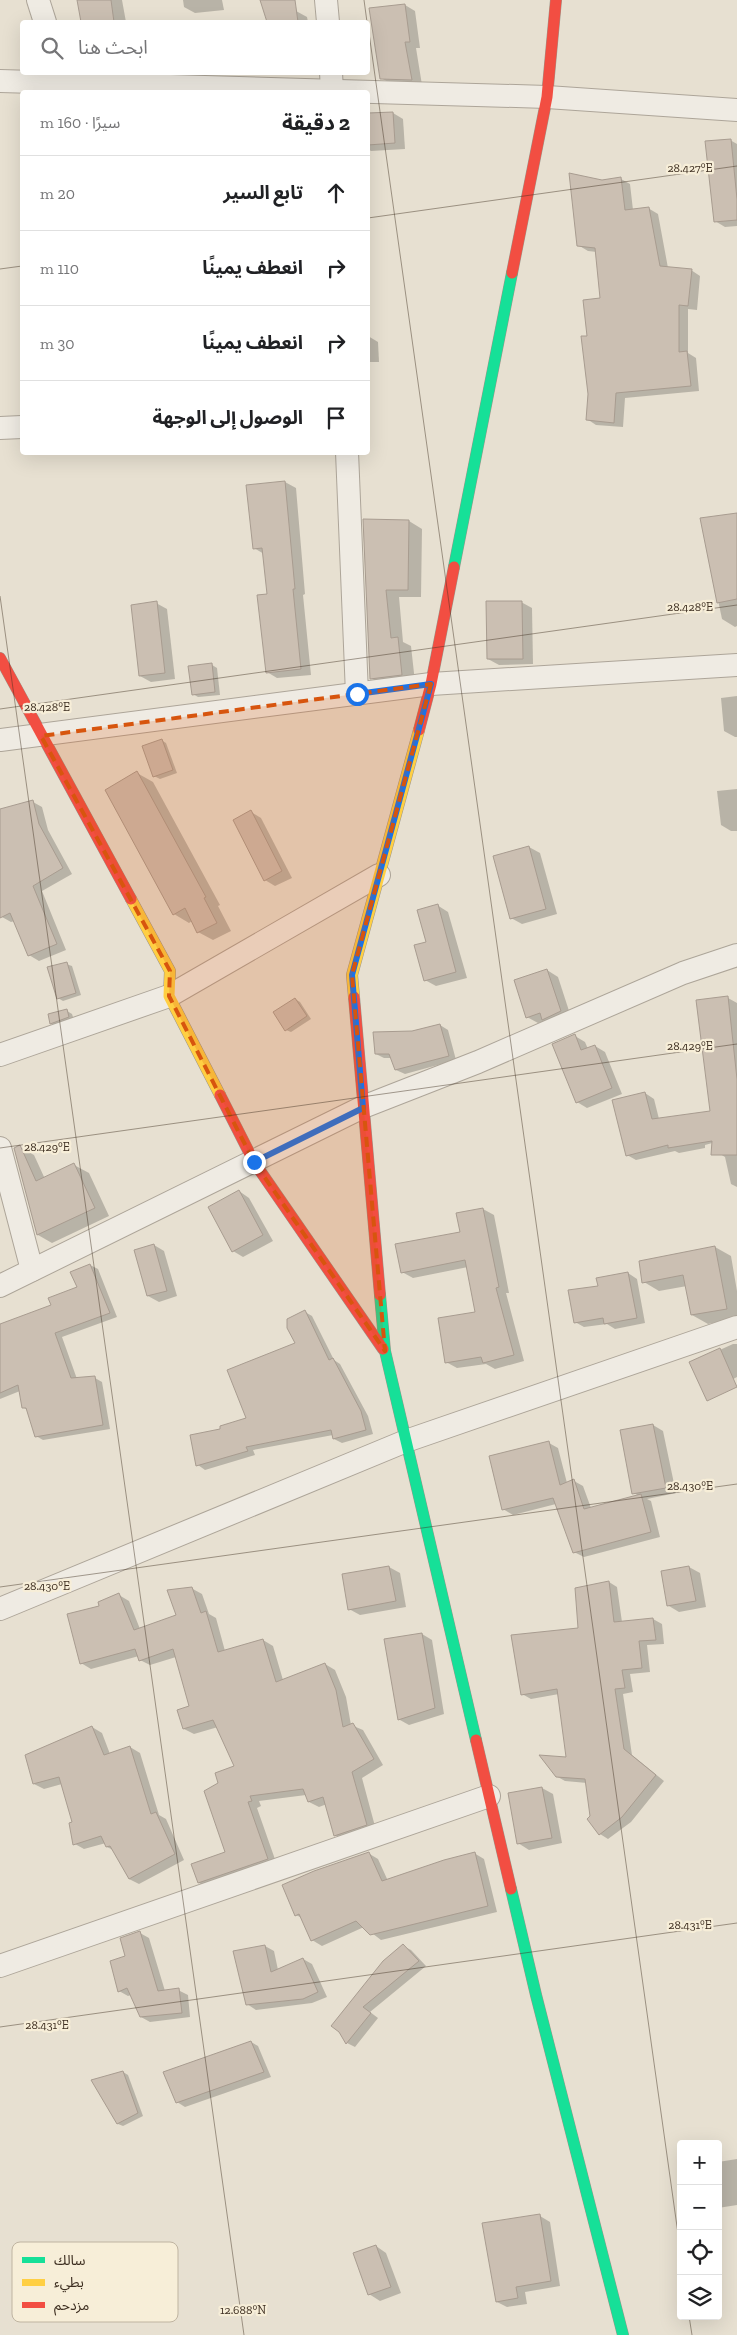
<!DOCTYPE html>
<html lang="ar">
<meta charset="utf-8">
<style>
body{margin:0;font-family:"Zilla Slab","Noto Sans Arabic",serif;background:#f6f6f6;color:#202124;direction:rtl}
.controls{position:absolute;right:15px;bottom:15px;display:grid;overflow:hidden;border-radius:5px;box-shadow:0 5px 20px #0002}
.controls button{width:45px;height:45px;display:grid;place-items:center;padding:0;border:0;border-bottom:1px solid #e0e0e0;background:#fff;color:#202124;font:25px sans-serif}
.stop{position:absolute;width:15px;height:15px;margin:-11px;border:4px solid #1a73e8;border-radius:50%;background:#fff}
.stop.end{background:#1a73e8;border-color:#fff;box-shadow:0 1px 5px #0008}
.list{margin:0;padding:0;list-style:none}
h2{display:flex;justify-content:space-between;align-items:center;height:65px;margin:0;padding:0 20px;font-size:21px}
h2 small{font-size:16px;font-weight:400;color:#757577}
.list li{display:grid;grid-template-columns:32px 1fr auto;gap:15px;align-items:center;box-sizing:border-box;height:75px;padding:0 20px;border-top:1px solid #e0e0e0}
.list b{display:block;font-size:19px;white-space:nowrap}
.list em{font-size:16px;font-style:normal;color:#757577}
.icon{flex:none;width:28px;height:28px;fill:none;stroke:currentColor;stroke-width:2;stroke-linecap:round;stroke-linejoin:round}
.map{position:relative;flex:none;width:737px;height:2335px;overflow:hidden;direction:ltr}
.search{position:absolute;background:#fff;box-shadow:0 5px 20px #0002;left:20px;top:20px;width:350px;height:55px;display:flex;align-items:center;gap:12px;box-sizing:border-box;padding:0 18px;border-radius:5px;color:#757577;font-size:19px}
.panel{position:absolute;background:#fff;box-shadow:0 5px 20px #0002;left:20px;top:90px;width:350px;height:365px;border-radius:5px;direction:rtl}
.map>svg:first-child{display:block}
.shadow{fill:#0003}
.building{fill:#cbbfb2;stroke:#a89c90}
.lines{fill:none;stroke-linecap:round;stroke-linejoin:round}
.street-casing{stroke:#ada599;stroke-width:24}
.fast-casing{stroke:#9c958a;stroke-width:12}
.slow-casing{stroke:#9c958a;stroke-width:12}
.jam-casing{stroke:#9c958a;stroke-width:12}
.street{stroke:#efebe3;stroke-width:22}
.fast{stroke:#16e098;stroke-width:11}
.slow{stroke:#ffcf43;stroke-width:11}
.jam{stroke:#f24e42;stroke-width:11}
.route{stroke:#1a73e8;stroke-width:6}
.marked{fill:#d7550e;fill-opacity:0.2;stroke:#d7550e;stroke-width:4;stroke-dasharray:10 6;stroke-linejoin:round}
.ticks{fill:none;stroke:#3d2e20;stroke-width:1;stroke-opacity:0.45}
.key{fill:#f7eed8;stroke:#bfb4a1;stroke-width:1}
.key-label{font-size:14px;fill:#3d2e20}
.ticks-label{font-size:12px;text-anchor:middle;fill:#3d2e20;stroke:#f7eed8;stroke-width:4.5;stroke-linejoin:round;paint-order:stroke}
</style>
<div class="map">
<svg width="737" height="2335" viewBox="0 0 737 2335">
<rect width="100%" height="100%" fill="#e7e0d1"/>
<g class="shadow">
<path d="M78,0h44l4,22h-52l8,-1z"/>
<path d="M183,0h39l2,10 -29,3 -11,-6z"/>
<path d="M405,5l10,6 5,37h-4l6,37 -30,-1 -11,-6z"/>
<path d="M296,11l11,6 1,5h-30l-1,-9z"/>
<path d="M393,113l10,6 2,30 -34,2 -3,-2v-34z"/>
<path d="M730,140l7,4v82l-12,1 -10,-6z"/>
<path d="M621,179l9,5 3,26 15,-2 10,6 10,54 23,2 9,6 -3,34 -9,-1v44l8,5 3,33 -74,7 -2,29 -27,-2 -9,-6 2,-25v-57l13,-38 -5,-47 -9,-1 -10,-6 24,-64z"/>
<path d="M368,336l10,6 1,20h-11z"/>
<path d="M285,482l11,6 9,106 -2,1 8,80 -34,3 -10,-6 1,-77 -4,-41 -10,-6 -6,-62z"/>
<path d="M737,514v112l-2,1 -13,-8 -21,-100z"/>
<path d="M364,520l45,1 13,8 -1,68h-22l4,45 8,4 4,36 -31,4 -13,-8z"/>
<path d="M521,602l11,6 1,56 -34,1 -11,-6z"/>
<path d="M156,603l11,6 8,70 -24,3 -11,-6z"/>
<path d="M212,665l5,3 3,27 -22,2 -5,-3z"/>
<path d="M737,696v41h-2l-11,-6 -3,-33z"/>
<path d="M161,740l5,3 11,30 -17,6 -6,-3z"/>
<path d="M137,773l16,9 67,123 -2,1 13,25 -18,9 -15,-8 -6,-11 -3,2 -15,-9z"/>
<path d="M737,789v42h-6l-10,-6 -4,-34z"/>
<path d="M33,802l9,5 6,23 24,44 -30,17 24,59 -27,11 -10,-6 -14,-34 -4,1 -9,-5 -2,-4v-103z"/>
<path d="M251,812l10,6 31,60 -17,8 -10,-6z"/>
<path d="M529,847l11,6 17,61 -35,10 -11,-6z"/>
<path d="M437,905l11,7 19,66 -31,8 -11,-6 3,-37z"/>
<path d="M66,964l6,2 9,29 -18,6 -5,-3z"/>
<path d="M547,970l11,7 13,40 -33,6 -11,-6z"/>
<path d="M728,998l9,5v184l-6,-3 -6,-27 -5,-3 -4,-12 -11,3v3l-26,5 -4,-2 -39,9 -9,-5 18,-62 9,6 5,20 52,-7 -13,-111z"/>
<path d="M295,999l5,3 11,17 -20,13 -5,-2z"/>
<path d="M67,1011l5,3 2,6 -18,6 -5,-3z"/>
<path d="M440,1025l8,5 8,30 -51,14 -9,-4 -4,-12h-8l-8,-4z"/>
<path d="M575,1036l10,6 3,7 7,-3 10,6 17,42 -35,14 -10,-6z"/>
<path d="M19,1147l15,8 11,24 29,-14 15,8 20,43 -57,27 -14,-8z"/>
<path d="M239,1191l10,7 24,43 -30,16 -10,-6z"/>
<path d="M483,1209l11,6 15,78h-3l18,68 -29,8 -9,-5 -29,4 -11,-6 31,-49 -9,-46 -55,11 -11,-6 59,-39z"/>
<path d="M154,1245l10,6 13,45 -18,6 -11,-6z"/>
<path d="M715,1247l16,9 6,35v27l-29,6 -16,-9 -5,-29 -28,5 -15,-9z"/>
<path d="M90,1265l8,4 19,48 -55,20 15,42 18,-1 7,4 8,47 -67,11 -7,-4 -7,-26 -5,-2 -4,-17 -20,8v-74l53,-19 25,-18z"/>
<path d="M628,1273l9,6 8,44 -30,6 -8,-5 -23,3 -9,-5 24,-35z"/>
<path d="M305,1312l7,4 22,44 6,4 28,52 5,18 -31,9 -8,-4 -1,-4 -80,15 2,5 -50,15 -7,-5 24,-35 26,-11 48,-76z"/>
<path d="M733,1344h4v33l-26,14 -20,-28z"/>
<path d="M653,1425l10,6 13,62 -29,6 4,2 9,36 -76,20 -10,-5 -18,-48 -43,11 -10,-6 46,-66 9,5 9,35 7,-2 9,5 8,22 48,-12 -5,-3z"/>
<path d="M389,1567l11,6 6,34 -46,8 -11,-6z"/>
<path d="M689,1567l11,6 6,34 -27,5 -10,-6z"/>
<path d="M609,1582l8,5 5,35 31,-3 9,5 2,20 -17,1 3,27 -20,2 3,18 -10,2 9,61 32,26 -33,41 -23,17 -8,-5 -9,-17 -4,-34 -22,-2 -9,-5 12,-18 -9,-64 -28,5 -9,-5 58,-65z"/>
<path d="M191,1588l11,6 7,20 7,4 9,33 38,-11 10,6 10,34 42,-16 10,6 11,27 5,28 12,5 20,35 -21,13 14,52 -31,11 -10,-6 -8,-31 -8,3 -10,-5 -3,-7 -47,6 2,5 -4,2 20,57 -68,23 -10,-5 27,-30 -6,-69 16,-17 -18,-40 -24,7 -10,-5 6,-22 -14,-50 -26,8 -10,-5 -1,-4 -48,13 -10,-6 20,-57 18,-11 10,6 11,28 37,-13z"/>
<path d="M422,1634l10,6 12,74 -35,11 -9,-5 -14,-80z"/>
<path d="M92,1727l10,6 8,21 20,-7 10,6 19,62 7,4 18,41 -45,24 -10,-5 -16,-29 -6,-3 -1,-4 -22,6 -9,-5 -2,-21 -11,-39 -18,5 -10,-5z"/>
<path d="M542,1788l11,6 9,49 -33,7 -11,-7z"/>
<path d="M368,1853l10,6 10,22 86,-28 10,6 13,53 -116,28 -17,-13 -42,19 -10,-6 -10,-22 -6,-3z"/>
<path d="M140,1933l9,5 16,53 13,-1 10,5 2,22 -40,5 -9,-5 -10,-22 -3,1 -9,-5z"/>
<path d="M265,1946l9,5 4,19 25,-11 9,5 15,33 -15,6 -56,7 -9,-6z"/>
<path d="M403,1946l8,4 15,16 -56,46 8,6 -23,29 -8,-4 -7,-12z"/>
<path d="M251,2042l7,4 13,31 -86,30 -8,-5z"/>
<path d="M123,2072l5,3 15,41 -20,10 -5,-2 -25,-43z"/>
<path d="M737,2159v46l-19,3v-46z"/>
<path d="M540,2216l10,6 10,64 -35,6 2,12 -20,3 -10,-5z"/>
<path d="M376,2246l10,7 15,40 -21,8 -11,-7z"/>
</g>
<g class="building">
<path d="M77,0h34l3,22h-33z"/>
<path d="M260,0h35l3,22h-31z"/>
<path d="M405,4l5,38h-5l7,38 -32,-1 -11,-71z"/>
<path d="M393,112l2,31 -27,2v-32z"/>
<path d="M731,139l6,60v21l-23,2 -9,-81z"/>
<path d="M569,173l33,7 19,-3 4,33 24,-3 11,59 32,3 -4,37 -9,-1v47l8,-1 4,35 -75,7 -2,30 -28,-3 2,-26 -7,-58h6l-4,-36 17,-2 -5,-50 -18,-2z"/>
<path d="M285,481l10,108h-2l8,80 -35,4 -9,-78 10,-1 -5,-46 -9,1 -7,-64z"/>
<path d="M737,513v86l-20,4 -17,-85z"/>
<path d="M363,519l46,1 -1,70h-22l5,48 7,-1 4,38 -32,4z"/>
<path d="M157,601l8,72 -26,3 -8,-71z"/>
<path d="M486,601h36l1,58h-36z"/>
<path d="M212,663l3,29 -23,3 -4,-29z"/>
<path d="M162,739l11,31 -20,7 -11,-31z"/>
<path d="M137,771l69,126 -2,1 13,25 -20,10 -12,-25 -12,7 -68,-125z"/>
<path d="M33,800l6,24 24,44 -30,18 24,58 -29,12 -18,-43 -10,5v-109z"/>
<path d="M251,810l31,61 -18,10 -31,-61z"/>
<path d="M529,846l17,63 -36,10 -17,-63z"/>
<path d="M438,904l18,68 -32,9 -10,-36 12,-3 -9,-32z"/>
<path d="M67,962l9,31 -19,6 -10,-32z"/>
<path d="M547,969l14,42 -19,9 -2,-7 -14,5 -12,-38z"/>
<path d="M728,996l9,83v76h-26l1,-14 -44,7v-3l-42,11 -14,-56 33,-8 7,27 58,-8 -14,-111z"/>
<path d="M295,998l12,18 -22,15 -12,-19z"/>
<path d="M67,1009l2,8 -19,7 -2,-10z"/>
<path d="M440,1024l9,32 -54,14 -6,-16h-14l-2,-22 39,-1z"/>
<path d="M575,1034l6,16 14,-5 17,43 -36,15 -24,-59z"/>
<path d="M20,1145l16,36 38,-18 21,45 -58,27 -23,-87z"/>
<path d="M239,1190l24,45 -31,17 -24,-45z"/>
<path d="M483,1208l16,79 -3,1 18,67 -31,8 -2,-6 -36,6 -7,-45 37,-6 -10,-52 -64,13 -6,-29 65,-12 -4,-19z"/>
<path d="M154,1244l13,47 -20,5 -13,-46z"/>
<path d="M715,1246l12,63 -36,6 -8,-40 -41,8 -3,-22z"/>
<path d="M90,1264l20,49 -55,20 16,45 24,-2 8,49 -68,12 -9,-29h-4l-4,-23 -18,8v-69l51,-19 -3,-7 29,-11 -7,-15z"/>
<path d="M628,1272l9,46 -33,6 -1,-6 -29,5 -6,-33 30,-4 -2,-8z"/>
<path d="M305,1310l24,50 4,-2 28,53 5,19 -33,9 -2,-9 -85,17 2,4 -52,15 -6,-31 30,-6v-3l26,-8 -19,-48 68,-27 -8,-15v-9z"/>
<path d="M720,1348l17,39 -30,14 -18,-39z"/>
<path d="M653,1424l13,64 -34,6 -12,-64z"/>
<path d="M549,1441l11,44 14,-6 10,30 57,-15 10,38 -78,21 -20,-55 -51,12 -13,-54z"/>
<path d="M389,1566l7,35 -48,9 -6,-36z"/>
<path d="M689,1566l7,35 -29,5 -6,-35z"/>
<path d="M609,1581l5,41 39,-4 3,22 -17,1 3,27 -20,2 3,18 -10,1 9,60 32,26 -34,42 -23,18 -12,-16 3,-3 -5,-37 -29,-2 -17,-22 27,2 -9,-68 -36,6 -10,-60 67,-7 -3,-40z"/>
<path d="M192,1587l9,26 5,-2 12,41 45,-13 13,43 49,-19 11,27 7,37 10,-4 21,36 -22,13 15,53 -33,11 -11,-39 -15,5 -5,-13 -53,7 2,5 -4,1 20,57 -70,24 -7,-19 34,-12 -21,-61 14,-8 -3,-10 19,-7 -21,-46 -30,9 -6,-19 12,-4 -16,-57 -34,12 -4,-12 -55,15 -13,-50 32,-8 -1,-4 21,-9 15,37 42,-15 -9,-25z"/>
<path d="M422,1633l13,75 -37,12 -14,-81z"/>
<path d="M92,1726l12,29 26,-9 21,68 5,-2 19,42 -46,25 -19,-33 -4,1 -5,-11 -28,9 -4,-22 3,-1 -13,-45 -26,7 -8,-29z"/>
<path d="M542,1787l10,51 -35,6 -9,-51z"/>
<path d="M369,1852l13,29 62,-21 31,-8 13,54 -118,29 -14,-14 -45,20 -12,-27 -4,2 -13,-31 32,-14z"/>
<path d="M140,1931l18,60 21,-3 3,25 -42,4 -13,-29 -9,4 -8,-31 15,-5 -5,-18z"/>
<path d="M403,1944l16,17 -56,46 8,6 -25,31 -7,-12 -8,-6 52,-65z"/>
<path d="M265,1945l6,27 32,-14 15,34 -15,7 -57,6 -13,-54z"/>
<path d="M251,2041l13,31 -88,31 -13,-31z"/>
<path d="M123,2071l15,42 -21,11 -26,-44z"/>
<path d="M540,2214l11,67 -35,6 2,11 -22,4 -14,-79z"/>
<path d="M376,2245l15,42 -23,8 -15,-42z"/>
</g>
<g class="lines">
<defs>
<g id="street">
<path d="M38,0l7,22"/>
<path d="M326,0l2,22"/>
<path d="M331,72l1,20"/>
<path d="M0,81l547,16 190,13"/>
<path d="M0,428l22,-1"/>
<path d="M347,452l10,242"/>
<path d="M0,740l431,-56 306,-19"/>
<path d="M0,1055l169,-59 210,-121"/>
<path d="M0,1148l32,122"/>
<path d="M0,1286l363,-179 115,-45 205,-89 54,-18"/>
<path d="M0,1609l406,-168 331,-114"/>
<path d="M0,1966l489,-170"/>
</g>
<g id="fast">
<path d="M454,567l58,-294"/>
<path d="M380,1295l5,56 91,389"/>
<path d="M511,1889l25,106 87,340"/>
</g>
<g id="slow">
<path d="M131,899l39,72 -1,25 51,99"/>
<path d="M354,997l-2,-22 67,-245"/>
</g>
<g id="jam">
<path d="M512,273l35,-176 9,-97"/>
<path d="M0,658l131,241"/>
<path d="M419,730l12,-46 23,-117"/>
<path d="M354,997l26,298"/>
<path d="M220,1095l34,67 129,187"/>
<path d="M476,1740l35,149"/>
</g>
</defs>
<use href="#street" class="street-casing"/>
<use href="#fast" class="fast-casing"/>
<use href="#slow" class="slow-casing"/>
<use href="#jam" class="jam-casing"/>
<use href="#street" class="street"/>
<use href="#fast" class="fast"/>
<use href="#slow" class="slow"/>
<use href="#jam" class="jam"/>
</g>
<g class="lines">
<path class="route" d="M254,1162l109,-54 -11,-133 79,-291 -74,10"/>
</g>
<path class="marked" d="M431,684l-79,291 33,376 -131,-189 -85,-166 1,-25 -129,-235z"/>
<path class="ticks" d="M364,0l3,22M368,26l313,2229M368,218l369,-52M0,269l22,-3M0,596l244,1739M0,709l737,-104M0,1148l737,-104M0,1587l737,-103M0,2027l737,-104M689,2316l3,19"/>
<rect x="12" y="2242" width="166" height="80" rx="8" class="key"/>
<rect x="22" y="2257" width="23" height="6" fill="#16e098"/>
<rect x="22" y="2279" width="23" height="7" fill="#ffcf43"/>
<rect x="22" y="2302" width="23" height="6" fill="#f24e42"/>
<g class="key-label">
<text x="54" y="2265">سالك</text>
<text x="54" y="2287">بطيء</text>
<text x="54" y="2310">مزدحم</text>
</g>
<g class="ticks-label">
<text x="690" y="172">28.427°E</text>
<text x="690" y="611">28.428°E</text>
<text x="47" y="711">28.428°E</text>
<text x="690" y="1050">28.429°E</text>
<text x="47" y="1151">28.429°E</text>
<text x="690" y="1490">28.430°E</text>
<text x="47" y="1590">28.430°E</text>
<text x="690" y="1929">28.431°E</text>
<text x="47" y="2029">28.431°E</text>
<text x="243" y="2314">12.688°N</text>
</g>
</svg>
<div class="controls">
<button>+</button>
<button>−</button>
<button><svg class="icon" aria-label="locate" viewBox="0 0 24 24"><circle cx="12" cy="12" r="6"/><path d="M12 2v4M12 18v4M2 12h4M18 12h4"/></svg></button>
<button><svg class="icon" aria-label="layers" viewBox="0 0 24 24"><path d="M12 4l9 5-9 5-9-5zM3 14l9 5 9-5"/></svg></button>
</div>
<div class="stop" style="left:357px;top:694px"></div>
<div class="stop end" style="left:254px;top:1162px"></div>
<div class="search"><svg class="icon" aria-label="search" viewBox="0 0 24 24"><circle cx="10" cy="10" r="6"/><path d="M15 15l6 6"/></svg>ابحث هنا</div>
<section class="panel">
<h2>2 دقيقة<small>سيرًا · 160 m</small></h2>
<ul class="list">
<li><svg class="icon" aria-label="ahead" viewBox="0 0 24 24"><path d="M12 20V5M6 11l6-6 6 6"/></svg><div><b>تابع السير</b></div><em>20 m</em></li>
<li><svg class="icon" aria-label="right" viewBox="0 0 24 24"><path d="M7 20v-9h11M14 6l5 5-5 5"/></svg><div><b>انعطف يمينًا</b></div><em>110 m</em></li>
<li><svg class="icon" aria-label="right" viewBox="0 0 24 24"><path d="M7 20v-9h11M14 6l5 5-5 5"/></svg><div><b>انعطف يمينًا</b></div><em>30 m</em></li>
<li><svg class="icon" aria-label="arrive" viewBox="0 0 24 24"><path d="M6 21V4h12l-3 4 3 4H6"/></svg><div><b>الوصول إلى الوجهة</b></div></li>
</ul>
</section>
</div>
